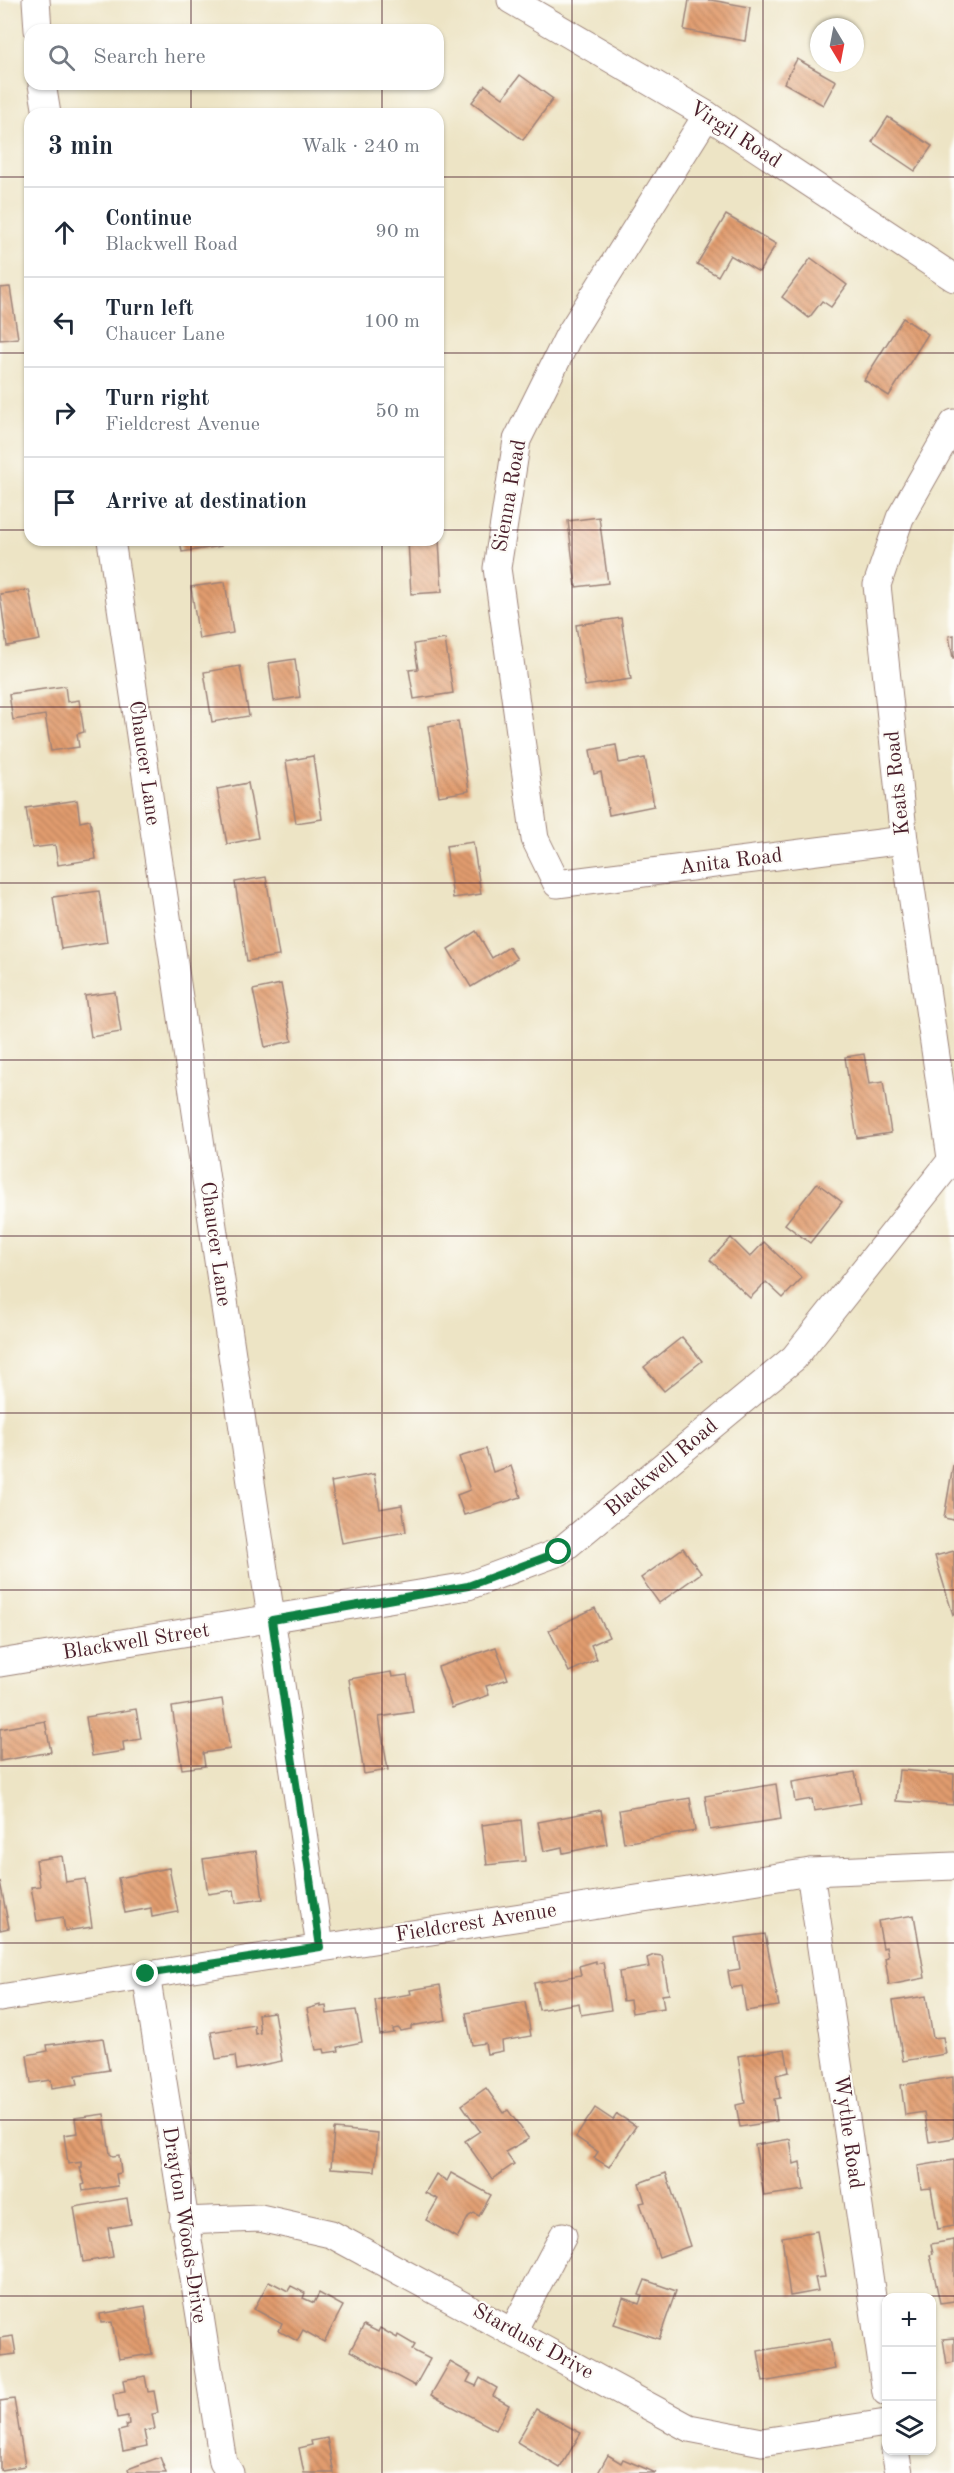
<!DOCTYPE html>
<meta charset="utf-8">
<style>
body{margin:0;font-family:"Old Standard TT",serif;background:#f2f2f3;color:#1f2937}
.controls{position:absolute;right:18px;bottom:18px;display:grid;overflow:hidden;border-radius:12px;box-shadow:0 2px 4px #0004}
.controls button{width:54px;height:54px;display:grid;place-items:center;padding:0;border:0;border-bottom:2px solid #e0e1e3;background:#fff;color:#1f2937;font:30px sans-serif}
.compass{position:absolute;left:810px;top:18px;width:54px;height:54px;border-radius:50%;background:#fff;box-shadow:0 2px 4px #0004;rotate:170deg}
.stop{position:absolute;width:18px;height:18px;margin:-14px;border:4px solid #0b8043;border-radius:50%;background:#fff}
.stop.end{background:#0b8043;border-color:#fff;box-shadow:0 2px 6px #0008}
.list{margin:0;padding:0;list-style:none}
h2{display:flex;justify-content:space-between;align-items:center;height:78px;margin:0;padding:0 24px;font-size:26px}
h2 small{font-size:20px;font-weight:400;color:#747a83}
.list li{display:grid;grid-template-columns:39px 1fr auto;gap:18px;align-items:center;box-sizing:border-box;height:90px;padding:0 24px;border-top:2px solid #e0e1e3}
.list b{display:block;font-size:22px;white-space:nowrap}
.list p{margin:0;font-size:20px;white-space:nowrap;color:#747a83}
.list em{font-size:20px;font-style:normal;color:#747a83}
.icon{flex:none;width:33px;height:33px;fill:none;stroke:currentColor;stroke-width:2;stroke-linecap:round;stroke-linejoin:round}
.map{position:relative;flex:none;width:954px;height:2473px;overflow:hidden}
.search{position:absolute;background:#fff;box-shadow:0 2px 4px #0004;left:24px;top:24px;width:420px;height:66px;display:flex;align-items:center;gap:15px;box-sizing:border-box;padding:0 21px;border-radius:18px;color:#747a83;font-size:22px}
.panel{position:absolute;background:#fff;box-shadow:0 2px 4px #0004;left:24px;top:108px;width:420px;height:438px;border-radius:18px}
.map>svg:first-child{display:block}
.building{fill:url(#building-back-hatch)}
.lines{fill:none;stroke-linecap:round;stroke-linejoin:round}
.street-casing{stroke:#9c8278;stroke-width:29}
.street{stroke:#fff;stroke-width:27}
.route{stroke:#0b8043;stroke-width:8}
.grid{fill:none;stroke:#4a1f2b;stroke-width:1.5;stroke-opacity:0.55}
.labels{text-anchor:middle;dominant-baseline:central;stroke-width:4.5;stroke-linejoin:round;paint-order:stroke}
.street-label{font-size:21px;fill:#4a1f2b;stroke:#fdfcf7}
</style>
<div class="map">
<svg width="954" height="2473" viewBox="0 0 954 2473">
<defs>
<pattern id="building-back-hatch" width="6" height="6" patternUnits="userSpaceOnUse" patternTransform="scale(1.5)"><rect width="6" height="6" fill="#e19c6e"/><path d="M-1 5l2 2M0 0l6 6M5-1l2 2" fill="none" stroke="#b87f5b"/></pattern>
</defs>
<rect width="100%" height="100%" fill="#fdfcf7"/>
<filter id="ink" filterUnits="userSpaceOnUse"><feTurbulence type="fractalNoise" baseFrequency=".0167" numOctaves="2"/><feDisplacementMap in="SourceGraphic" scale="12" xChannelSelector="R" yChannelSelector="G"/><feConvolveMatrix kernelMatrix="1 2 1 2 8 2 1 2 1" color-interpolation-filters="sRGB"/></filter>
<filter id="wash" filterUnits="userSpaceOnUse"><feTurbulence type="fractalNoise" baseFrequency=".008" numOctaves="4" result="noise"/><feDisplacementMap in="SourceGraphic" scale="24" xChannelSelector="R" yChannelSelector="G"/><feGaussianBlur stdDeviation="1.35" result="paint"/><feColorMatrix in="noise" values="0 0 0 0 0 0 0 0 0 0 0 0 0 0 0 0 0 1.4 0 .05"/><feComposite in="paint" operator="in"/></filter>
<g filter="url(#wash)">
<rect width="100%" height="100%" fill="#ede4c5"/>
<g id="blocks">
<g class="building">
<path d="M689,0h22l39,7 -5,34 -61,-11z"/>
<path d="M797,59l39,22 -13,24 -39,-22z"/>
<path d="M520,75l33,24 -30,41 -51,-38 13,-17 18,13z"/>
<path d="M888,117l44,29 -17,25 -43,-29z"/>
<path d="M726,215l50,29 -17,28 -29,-17 -12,21 -21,-12z"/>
<path d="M811,258l36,27 -16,22 -9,-6 -13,17 -27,-21z"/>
<path d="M10,287l8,51 -18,2v-52z"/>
<path d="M903,318l25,16 -39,62 -25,-16z"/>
<path d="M599,517l9,66 -32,4 -8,-66z"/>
<path d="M180,540h40l1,6 -39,6z"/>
<path d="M408,540h31l3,52 -31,2z"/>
<path d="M225,582l8,51 -34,6 -8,-52z"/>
<path d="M29,590l11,50 -33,6 -7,-52z"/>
<path d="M621,618l10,61 -46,7 -9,-61z"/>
<path d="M954,635v23h-1l-4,-22z"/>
<path d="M445,639l8,54 -39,6 -5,-29 9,-1 -4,-25z"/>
<path d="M295,659l5,38 -26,4 -5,-38z"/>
<path d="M240,666l9,50 -37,6 -8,-50z"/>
<path d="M65,686l2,16 12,-2 5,32 -7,2 2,13 -28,4 -6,-36 -32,5 -4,-26z"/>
<path d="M458,721l11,70 -30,5 -11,-70z"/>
<path d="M616,745l3,18 26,-5 9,48 -45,9 -8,-43 -7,2 -4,-24z"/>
<path d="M313,756l9,63 -26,4 -10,-62z"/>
<path d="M248,783l10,55 -31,6 -10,-55z"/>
<path d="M77,800l3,22 10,-2 6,39 -38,6 -3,-20 -23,3 -6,-40z"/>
<path d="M473,842l8,52 -28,4 -7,-52z"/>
<path d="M266,877l13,79 -32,5 -12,-79z"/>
<path d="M99,891l8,51 -46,7 -8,-52z"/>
<path d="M476,931l16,27 17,-11 8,12 -46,28 -23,-38z"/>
<path d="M281,984l11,57 -27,6 -12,-57z"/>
<path d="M115,992l6,40 -30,5 -6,-41z"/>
<path d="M864,1054l5,30 14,-2 8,51 -34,5 -12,-81z"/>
<path d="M817,1183l25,19 -32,41 -25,-19z"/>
<path d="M731,1238l19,19 14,-15 38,36 -19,20 -17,-16 -16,16 -40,-38z"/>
<path d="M682,1337l20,24 -38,30 -20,-24z"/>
<path d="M486,1449l7,23 18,-6 10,31 -57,18 -7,-20 13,-5 -11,-33z"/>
<path d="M953,1465l1,1v54l-10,-2z"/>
<path d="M374,1474l6,35 22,-4 4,27 -64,11 -11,-61z"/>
<path d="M683,1548l18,25 -42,30 -18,-25z"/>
<path d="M954,1551v64h-1l-18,-59z"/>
<path d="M595,1608l14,29 -18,8 6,14 -28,13 -20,-42z"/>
<path d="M496,1647l12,32 -22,7 3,9 -37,13 -14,-41z"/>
<path d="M391,1672l1,5 15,-2 6,37 -34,5 9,53 -24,4 -15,-95z"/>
<path d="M222,1699l8,50 -27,4 2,13 -23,3 -10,-62z"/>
<path d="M136,1709l5,30 -18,3 1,9 -32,5 -6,-39z"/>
<path d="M45,1721l6,31 -51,9v-32z"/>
<path d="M899,1770l55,4 -1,31 -57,-4z"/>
<path d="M855,1772l6,31 -47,8 -2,-12 -17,3 -3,-20z"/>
<path d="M776,1784l5,35 -71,11 -5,-34z"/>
<path d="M690,1798l5,33 -71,12 -5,-33z"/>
<path d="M601,1810l6,34 -44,9 -1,-6 -18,4 -6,-29z"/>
<path d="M521,1820l4,41 -38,4 -5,-40z"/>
<path d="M256,1851l7,48 -27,4 -2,-13 -26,4 -5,-35z"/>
<path d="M62,1856l4,26 19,-3 7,48 -27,4 -2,-14 -26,4 -6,-34 9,-1 -4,-26z"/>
<path d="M169,1868l9,44 -26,5 -1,-9 -26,5 -7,-35z"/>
<path d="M0,1881l9,47 -9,2z"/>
<path d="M914,1915l11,63 -36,7 -4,-27 3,-1 -2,-10 -3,1 -5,-27z"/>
<path d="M765,1934l14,72 -33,5 -4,-25 -11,2 -3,-17 12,-2 -5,-31z"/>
<path d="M654,1955l8,1 7,38 -7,1 2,13 -32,5 -2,-13 -7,1 -4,-29 30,-5 -2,-9z"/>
<path d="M596,1961v3l7,-2 8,48 -30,5 -2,-12 -40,7 -5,-27 47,-8 -2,-9z"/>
<path d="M440,1985l6,35 -35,6v3l-10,2 -3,-3 -5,1 1,4 -14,2 -5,-35 36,-6 -1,-4z"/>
<path d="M926,1996l7,42 10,-1 3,17 -43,7 -10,-60z"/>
<path d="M525,2002l6,34 -29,5 1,10 -16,3 -2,-11 -13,2 -6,-32z"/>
<path d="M320,2005v2l6,-1 1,8 29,-4 6,32 -24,5 1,4 -14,2 -1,-4 -8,1 -9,-41z"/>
<path d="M274,2012l8,49 -45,9 -2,-14 -19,3 -5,-27 43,-7 1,9 5,-1 -2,-19z"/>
<path d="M103,2038l6,32 -33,5 2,9 -26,4 -1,-8 -20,3 -4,-28 21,-4 -1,-6z"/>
<path d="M785,2049l4,23 -13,3 4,23 -6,1 3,22 -37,6 -4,-22 9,-2 -7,-47z"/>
<path d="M953,2077l1,61 -25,4 -5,-30 -19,3 -4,-30z"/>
<path d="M486,2088l18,25 4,-3 21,29 -24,13 9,12 -22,15 -27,-38 15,-10 -18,-26z"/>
<path d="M595,2108l18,12 4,-6 19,12 -27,41 -15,-9 4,-6 -22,-15z"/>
<path d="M104,2114l6,40 3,2 6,-1 2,18 -5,1 2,12 -35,5 -1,-6 3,-1 -5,-16h2v-6l-14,2 -4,-29 13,-2 -2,-15z"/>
<path d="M334,2129l44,4 -3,38 -44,-3z"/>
<path d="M790,2139l4,25 6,-2 4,28 -40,6 -9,-51z"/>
<path d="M954,2160v66l-16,3 -7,-41 -10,1 -3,-23z"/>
<path d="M451,2173l40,22 -12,21 -5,-3 -5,3 -12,22 -31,-18 12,-21 -13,-6 11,-19 11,7z"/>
<path d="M666,2173l24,73 -31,11 -19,-54 5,-1 -6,-19z"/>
<path d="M127,2198l4,26 -23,4 5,29 -30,5 -9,-55z"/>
<path d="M817,2231l8,46 -10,1 3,13 -28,5 -8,-59z"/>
<path d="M954,2240v61l-14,2 -10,-48 3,-1 -2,-10z"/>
<path d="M645,2280l31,11 -17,48 -45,-15 9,-26 16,6 3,-8 -3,-1z"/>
<path d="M269,2281l19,10 3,-5 14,7 -2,5 11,5 5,-10 24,13 -19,36 -21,-12 -6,11 -18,-10 3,-7 -28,-15z"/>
<path d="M145,2306l7,48 -33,5 -7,-37 -11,1 -1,-9z"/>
<path d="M364,2325l14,7 2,-4 17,10 1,-3 17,10 -3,5 18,9 -15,27 -65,-35z"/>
<path d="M13,2336l3,18 -16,2v-18z"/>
<path d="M954,2338v24l-7,2 -4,-25z"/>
<path d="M830,2339l5,30 -72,13 -5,-31z"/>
<path d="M450,2362l21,12 -4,8 9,4 4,-8 17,10 -4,8 16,9 -13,25 -65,-35z"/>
<path d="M145,2376l3,16 6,-1 4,22 -6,1 3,15 -11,2 3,15 -24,5 -4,-20 8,-2 -1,-4 3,-1 -1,-8 -11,2 -4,-24 12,-2 -2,-12z"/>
<path d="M14,2399l11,67 -25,4v-69z"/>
<path d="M536,2409l45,24 -21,35 -43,-26z"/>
<path d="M327,2438l7,35h-30l-5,-25 13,-3 -1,-4z"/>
<path d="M608,2455l13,8 2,-4 33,14h-58z"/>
<path d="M160,2457l6,16h-37l-1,-4z"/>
</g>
</g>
</g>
<g filter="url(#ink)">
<use href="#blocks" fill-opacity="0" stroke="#9c8278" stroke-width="1.5"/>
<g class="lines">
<defs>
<g id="street">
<path d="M36,0l2,30"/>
<path d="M511,0l196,115 247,163"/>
<path d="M42,84l5,30"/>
<path d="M707,115l-139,222 -51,103 -20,128 38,271 22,45 347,-44"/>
<path d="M111,540l209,1407"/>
<path d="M951,1158l-47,-318 -27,-255 23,-67 54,-95"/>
<path d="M0,1663l468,-77 91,-34 235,-194 160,-201"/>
<path d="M810,1872l76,520"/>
<path d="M146,1974l77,488 7,11"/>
<path d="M0,1998l810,-126 144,-6"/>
<path d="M183,2221l77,-3 71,16 358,194 73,14 124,-19"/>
<path d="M513,2331l50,-95"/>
<path d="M895,2450l4,23"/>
</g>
</defs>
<use href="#street" class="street-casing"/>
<use href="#street" class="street"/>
</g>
</g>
<g class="lines" filter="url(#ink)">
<path class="route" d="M146,1974l174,-27 -48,-327 196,-34 91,-34"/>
</g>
<path class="grid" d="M191,0v30M382,0v30M572,0v2473M763,0v2473M191,84v30M382,84v30M0,177h30M438,177h516M0,353h30M438,353h516M0,530h30M438,530h516M191,540v1933M382,540v1933M0,707h954M0,883h954M0,1060h954M0,1236h954M0,1413h954M0,1590h954M0,1766h954M0,1943h954M0,2120h954M0,2296h954"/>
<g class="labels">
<g class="street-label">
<text transform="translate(735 135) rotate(33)">Virgil Road</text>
<text transform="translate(510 496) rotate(-80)">Sienna Road</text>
<text transform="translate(144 763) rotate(82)">Chaucer Lane</text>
<text transform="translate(898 783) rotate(-96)">Keats Road</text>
<text transform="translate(731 862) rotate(-7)">Anita Road</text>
<text transform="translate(215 1244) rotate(82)">Chaucer Lane</text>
<text transform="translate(662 1468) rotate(-40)">Blackwell Road</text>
<text transform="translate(136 1642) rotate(-9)">Blackwell Street</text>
<text transform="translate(476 1923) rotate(-9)">Fieldcrest Avenue</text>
<text transform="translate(848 2132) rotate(82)">Wythe Road</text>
<text transform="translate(184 2225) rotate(81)">Drayton Woods Drive</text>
<text transform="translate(533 2342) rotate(29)">Stardust Drive</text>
</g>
</g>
</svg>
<div class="controls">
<button>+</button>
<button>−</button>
<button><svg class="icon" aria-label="layers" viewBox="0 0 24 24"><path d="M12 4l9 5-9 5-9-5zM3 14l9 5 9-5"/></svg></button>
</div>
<svg class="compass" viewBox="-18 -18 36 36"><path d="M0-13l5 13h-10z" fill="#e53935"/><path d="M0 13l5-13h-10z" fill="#747a83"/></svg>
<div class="stop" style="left:559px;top:1552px"></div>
<div class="stop end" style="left:146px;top:1974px"></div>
<div class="search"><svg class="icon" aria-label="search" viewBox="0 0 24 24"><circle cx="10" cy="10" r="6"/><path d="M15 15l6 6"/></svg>Search here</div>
<section class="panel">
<h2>3 min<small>Walk · 240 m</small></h2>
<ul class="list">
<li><svg class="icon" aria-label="ahead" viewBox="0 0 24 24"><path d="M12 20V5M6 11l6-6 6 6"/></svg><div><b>Continue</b><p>Blackwell Road</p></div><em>90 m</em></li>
<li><svg class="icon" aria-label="left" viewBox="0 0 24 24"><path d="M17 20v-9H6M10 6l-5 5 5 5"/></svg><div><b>Turn left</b><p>Chaucer Lane</p></div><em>100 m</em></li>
<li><svg class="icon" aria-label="right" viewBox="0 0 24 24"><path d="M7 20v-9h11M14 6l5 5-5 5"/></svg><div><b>Turn right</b><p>Fieldcrest Avenue</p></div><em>50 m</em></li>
<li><svg class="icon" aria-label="arrive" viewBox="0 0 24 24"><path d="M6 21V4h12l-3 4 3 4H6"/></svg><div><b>Arrive at destination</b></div></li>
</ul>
</section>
</div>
